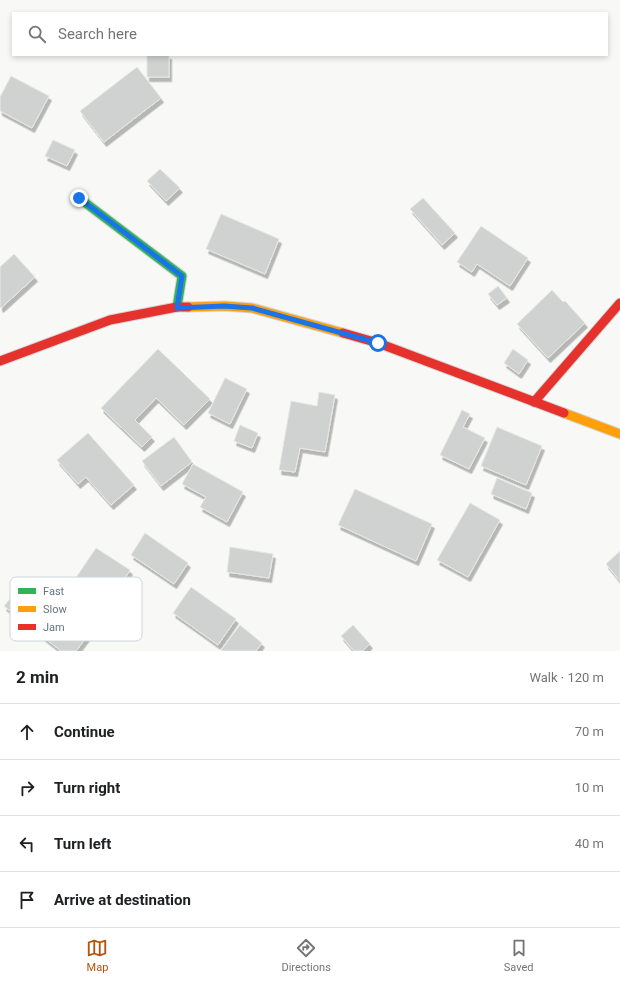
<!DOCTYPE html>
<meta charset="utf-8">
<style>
body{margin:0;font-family:Roboto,sans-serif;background:#f2f2f2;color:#202124}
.stop{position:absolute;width:12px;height:12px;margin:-9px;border:3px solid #1a73e8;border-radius:50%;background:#fff}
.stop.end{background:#1a73e8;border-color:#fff;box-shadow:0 1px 4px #0008}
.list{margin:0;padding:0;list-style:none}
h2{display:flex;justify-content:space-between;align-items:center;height:52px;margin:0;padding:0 16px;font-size:17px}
h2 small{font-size:13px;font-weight:400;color:#757577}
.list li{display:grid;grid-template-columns:26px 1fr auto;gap:12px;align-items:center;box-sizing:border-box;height:56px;padding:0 16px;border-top:1px solid #e0e0e0}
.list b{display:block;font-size:15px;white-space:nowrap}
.list em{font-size:13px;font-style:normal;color:#757577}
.icon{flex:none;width:22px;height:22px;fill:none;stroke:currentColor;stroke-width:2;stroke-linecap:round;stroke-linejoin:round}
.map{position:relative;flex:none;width:620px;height:651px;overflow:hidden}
.search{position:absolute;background:#fff;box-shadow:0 2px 6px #0003;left:12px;right:12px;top:12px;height:44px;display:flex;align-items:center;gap:10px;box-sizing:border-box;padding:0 14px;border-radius:0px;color:#757577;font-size:15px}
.sheet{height:276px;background:#fff}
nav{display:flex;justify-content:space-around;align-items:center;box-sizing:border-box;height:56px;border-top:1px solid #e0e0e0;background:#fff;font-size:11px;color:#757577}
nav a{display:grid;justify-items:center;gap:2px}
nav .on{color:#b45309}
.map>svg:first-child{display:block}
.building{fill:#d0d2d2;stroke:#e7e7e6;filter:url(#shadow)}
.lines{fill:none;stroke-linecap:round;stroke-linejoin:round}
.fast-casing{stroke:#d5d6d7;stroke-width:11}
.slow-casing{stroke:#d5d6d7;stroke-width:11}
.jam-casing{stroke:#d5d6d7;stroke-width:11}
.fast{stroke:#30b455;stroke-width:9}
.slow{stroke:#ff9f0a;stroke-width:9}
.jam{stroke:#e5322d;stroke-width:9}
.route{stroke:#1a73e8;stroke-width:5}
.key{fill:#fff;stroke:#d0d6d9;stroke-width:1}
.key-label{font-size:11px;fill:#647580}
</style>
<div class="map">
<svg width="620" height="651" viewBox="0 0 620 651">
<defs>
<filter id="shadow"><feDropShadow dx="2.5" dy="4.5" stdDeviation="0" flood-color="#0004"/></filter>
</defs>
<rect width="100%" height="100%" fill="#f8f8f7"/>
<g class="building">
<rect x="147" y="55" width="22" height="22"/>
<path d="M137,67l24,31 -57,44 -24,-31z"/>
<path d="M11,76l38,20 -17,32 -32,-17v-14z"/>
<path d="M53,140l22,10 -8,16 -22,-10z"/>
<path d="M160,169l20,19 -14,13 -19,-20z"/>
<path d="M423,198l32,35 -13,12 -32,-36z"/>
<path d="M221,214l58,25 -14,35 -59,-25z"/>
<path d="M481,226l47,32 -18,28 -33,-22 -5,8 -15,-10z"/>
<path d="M14,254l21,23 -34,31 -1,-1v-40z"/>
<path d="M498,286l9,12 -10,7 -9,-11z"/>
<path d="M552,290l11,12 2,-1 20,22 -37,35 -31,-34z"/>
<path d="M158,349l52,50 -26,26 -28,-27 -21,22 17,17 -10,10 -41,-39z"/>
<path d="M513,349l15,11 -9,14 -15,-11z"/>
<path d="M225,378l22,11 -17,35 -22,-11z"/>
<path d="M319,392l16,3 -10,57 -25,-4 -5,24 -16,-2 12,-69 26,5z"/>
<path d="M462,410l8,4 -7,13 22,11 -16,31 -29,-14z"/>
<path d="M240,425l18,8 -6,15 -18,-7z"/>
<path d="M497,427l45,19 -16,39 -45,-19z"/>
<path d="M88,433l46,52 -23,20 -25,-28 -8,7 -21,-24z"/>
<path d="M174,437l18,25 -31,24 -19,-25z"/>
<path d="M193,464l50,28 -16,30 -27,-15 6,-10 -24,-13z"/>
<path d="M497,478l35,15 -6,16 -35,-15z"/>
<path d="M355,489l77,35 -16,37 -78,-36z"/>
<path d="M470,503l30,17 -32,57 -31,-17z"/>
<path d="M145,533l43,30 -14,21 -43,-29z"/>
<path d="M230,547l43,7 -4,24 -42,-6z"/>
<path d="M96,548l34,22 -24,38 -35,-23z"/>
<path d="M620,551v30l-14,-17z"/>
<path d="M48,582l50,40 -22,29h-15l-57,-45 15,-18 15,12z"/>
<path d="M191,587l45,32 -18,26 -45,-32z"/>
<path d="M240,625l22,18 -6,8h-33l-2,-1z"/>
<path d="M353,625l17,19 -7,7h-9l-13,-15z"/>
</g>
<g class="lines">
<defs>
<path id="fast" d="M79,198l103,78 -5,31"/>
<g id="slow">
<path d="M188,307l37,-1 27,2 91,25"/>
<path d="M564,413l56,21"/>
</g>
<g id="jam">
<path d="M343,333l35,10 186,70"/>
<path d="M0,361l110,-41 67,-13h11"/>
<path d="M534,402l86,-99"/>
</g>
</defs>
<use href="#fast" class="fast-casing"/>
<use href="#slow" class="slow-casing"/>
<use href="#jam" class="jam-casing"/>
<use href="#fast" class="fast"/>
<use href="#slow" class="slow"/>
<use href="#jam" class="jam"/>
</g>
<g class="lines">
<path class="route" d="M79,198l103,78 -5,32 47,-2 28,2 126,35"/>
</g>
<rect x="10" y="577" width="132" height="64" rx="6" class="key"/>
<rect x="18" y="588" width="18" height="6" fill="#30b455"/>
<rect x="18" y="606" width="18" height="6" fill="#ff9f0a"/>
<rect x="18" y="624" width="18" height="6" fill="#e5322d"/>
<g class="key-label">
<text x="43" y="595">Fast</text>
<text x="43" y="613">Slow</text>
<text x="43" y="631">Jam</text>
</g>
</svg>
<div class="stop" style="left:378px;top:343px"></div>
<div class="stop end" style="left:79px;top:198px"></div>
<div class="search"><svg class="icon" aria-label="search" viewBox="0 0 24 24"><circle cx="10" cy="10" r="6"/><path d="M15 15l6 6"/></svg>Search here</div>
</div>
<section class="sheet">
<h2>2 min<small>Walk · 120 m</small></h2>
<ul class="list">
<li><svg class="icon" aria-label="ahead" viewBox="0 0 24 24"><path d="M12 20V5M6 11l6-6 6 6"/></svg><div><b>Continue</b></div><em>70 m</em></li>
<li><svg class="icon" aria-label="right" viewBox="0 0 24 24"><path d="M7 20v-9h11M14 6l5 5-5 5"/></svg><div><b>Turn right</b></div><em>10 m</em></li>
<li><svg class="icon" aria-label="left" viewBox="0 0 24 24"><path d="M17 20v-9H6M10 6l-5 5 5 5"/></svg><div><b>Turn left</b></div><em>40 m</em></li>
<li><svg class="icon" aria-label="arrive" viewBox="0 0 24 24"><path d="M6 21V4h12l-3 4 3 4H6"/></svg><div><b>Arrive at destination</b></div></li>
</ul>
</section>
<nav>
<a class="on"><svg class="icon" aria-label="map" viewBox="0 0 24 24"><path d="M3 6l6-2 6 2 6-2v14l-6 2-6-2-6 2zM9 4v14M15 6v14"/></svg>Map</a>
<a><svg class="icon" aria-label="directions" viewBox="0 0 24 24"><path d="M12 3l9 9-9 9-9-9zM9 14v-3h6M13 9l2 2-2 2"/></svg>Directions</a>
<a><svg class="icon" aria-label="saved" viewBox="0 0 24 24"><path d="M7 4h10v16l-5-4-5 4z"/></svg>Saved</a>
</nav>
